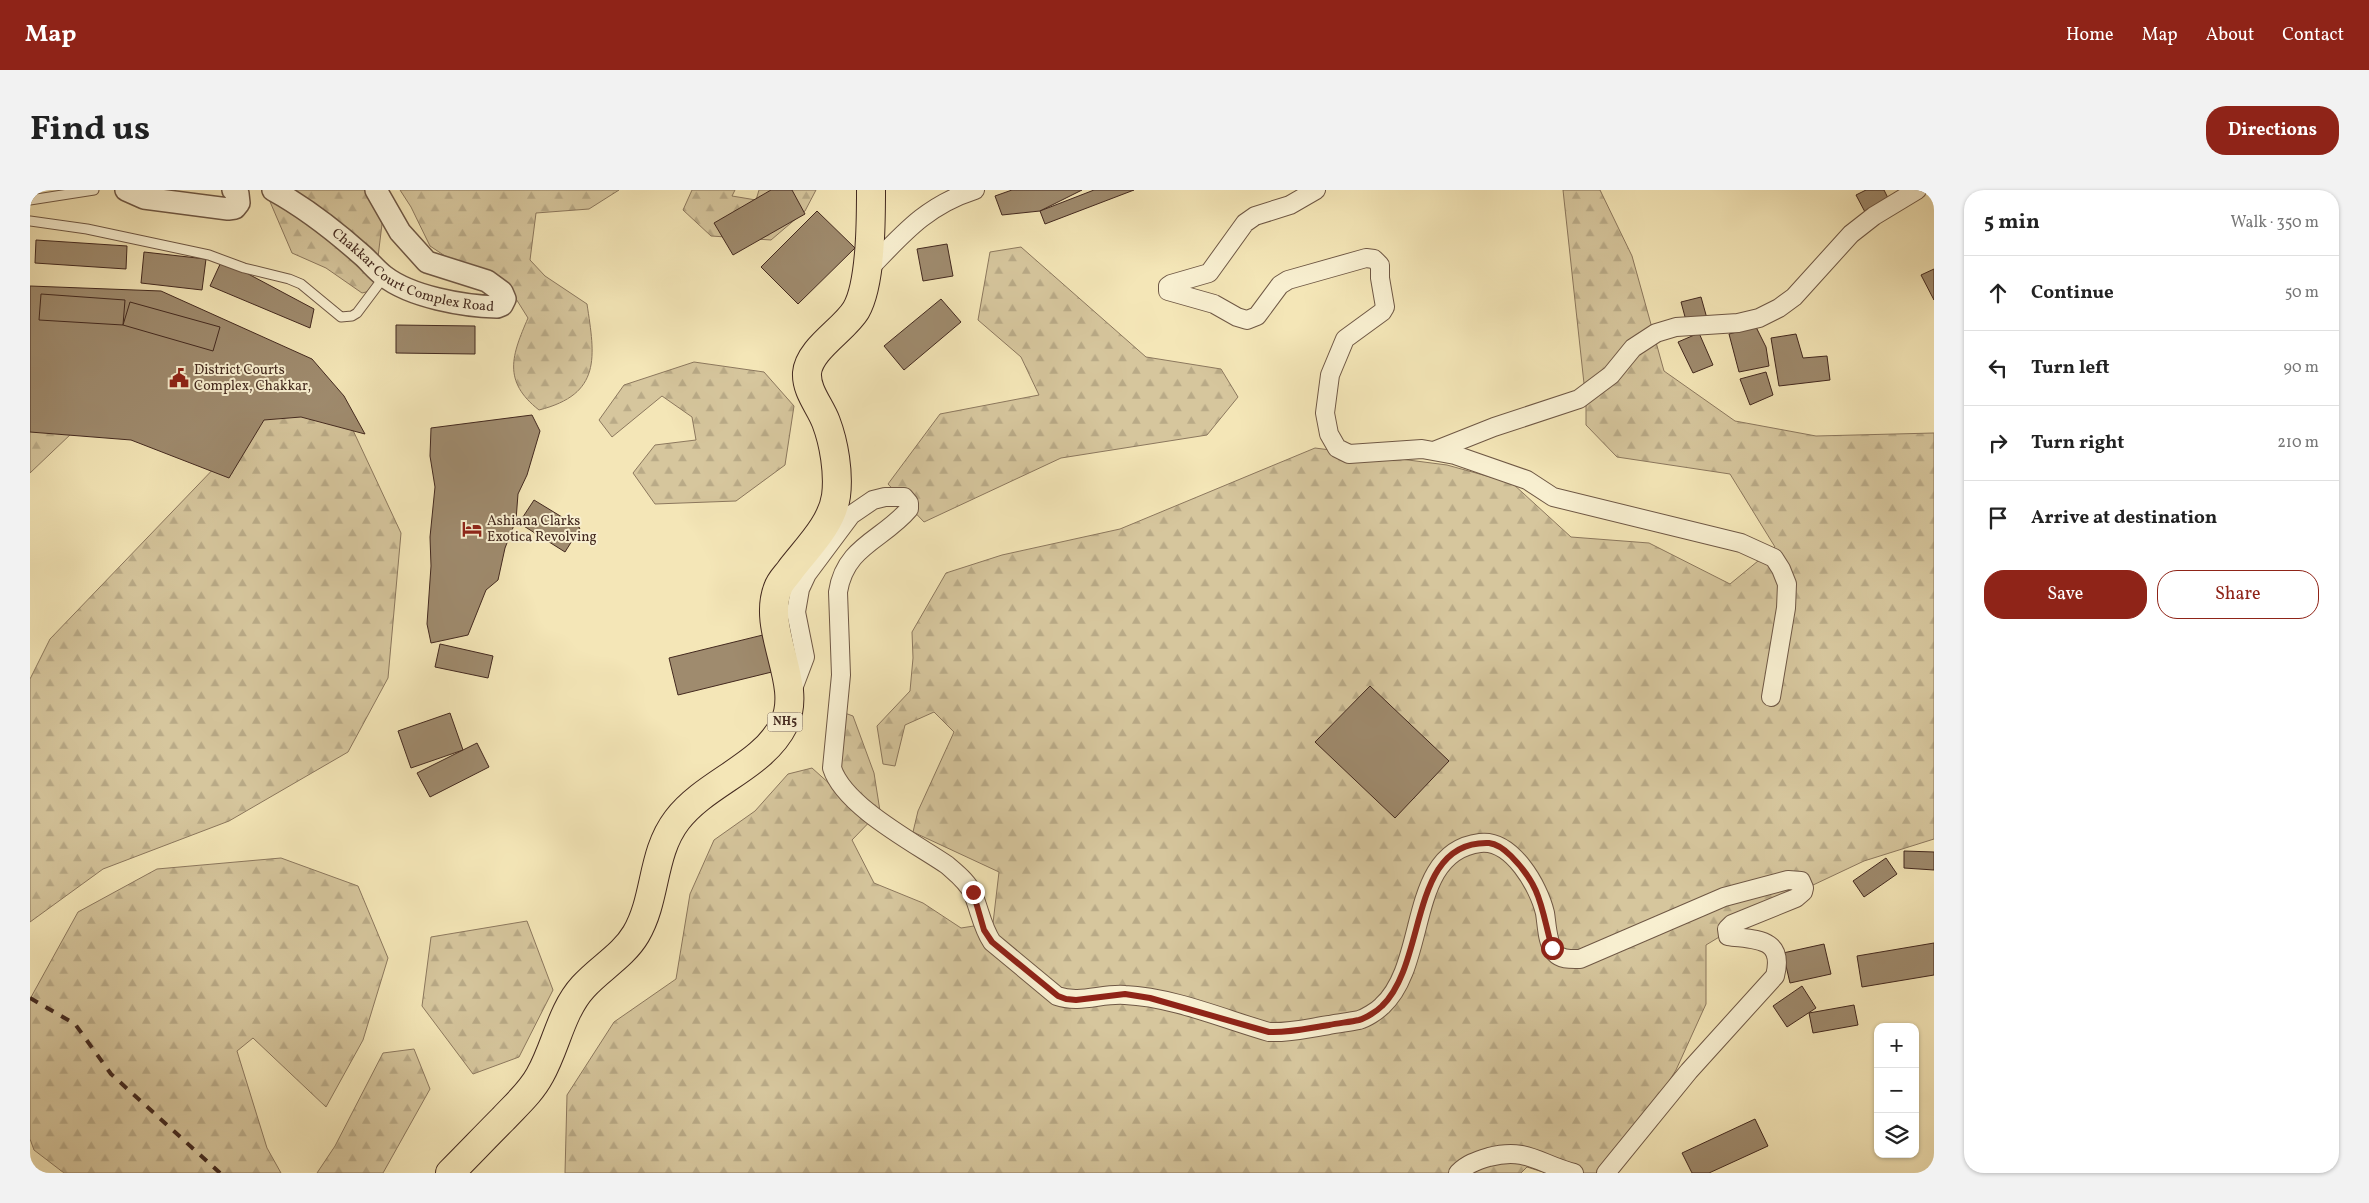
<!DOCTYPE html>
<meta charset="utf-8">
<style>
body{margin:0;font-family:Vollkorn,serif;background:#f2f2f2;color:#222}
.controls{position:absolute;right:15px;bottom:15px;display:grid;overflow:hidden;border-radius:10px;box-shadow:0 1px 4px #0004}
.controls button{width:45px;height:45px;display:grid;place-items:center;padding:0;border:0;border-bottom:1px solid #e0e0e0;background:#fff;color:#222;font:25px sans-serif}
.stop{position:absolute;width:15px;height:15px;margin:-11px;border:4px solid #8f2418;border-radius:50%;background:#fff}
.stop.end{background:#8f2418;border-color:#fff;box-shadow:0 1px 5px #0008}
.list{margin:0;padding:0;list-style:none}
h2{display:flex;justify-content:space-between;align-items:center;height:65px;margin:0;padding:0 20px;font-size:21px}
h2 small{font-size:16px;font-weight:400;color:#767676}
.list li{display:grid;grid-template-columns:32px 1fr auto;gap:15px;align-items:center;box-sizing:border-box;height:75px;padding:0 20px;border-top:1px solid #e0e0e0}
.list b{display:block;font-size:19px;white-space:nowrap}
.list em{font-size:16px;font-style:normal;color:#767676}
.actions{display:flex;gap:10px;padding:15px 20px}
.actions a{flex:1;padding:11px 0;border:1px solid #8f2418;border-radius:20px;text-align:center;font-size:18px;color:#8f2418}
.actions .main{background:#8f2418;color:#fff}
.icon{flex:none;width:28px;height:28px;fill:none;stroke:currentColor;stroke-width:2;stroke-linecap:round;stroke-linejoin:round}
.map{position:relative;flex:none;width:1904px;height:983px;overflow:hidden;border-radius:20px}
header{display:flex;align-items:center;gap:30px;box-sizing:border-box;height:70px;padding:0 25px;background:#8f2418;color:#fff}
header strong{font-size:24px}
nav{display:flex;gap:28px;margin-inline-start:auto;font-size:18px}
.intro{display:flex;align-items:center;justify-content:space-between;box-sizing:border-box;height:120px;padding:0 30px}
h1{margin:0;font-size:35px}
.button{padding:12px 22px;border-radius:20px;background:#8f2418;color:#fff;font-size:18px;font-weight:700}
main{display:flex;gap:30px;padding:0 30px}
aside{flex:1;background:#fff;border-radius:20px;box-shadow:0 1px 4px #0004}
.map>svg:first-child{display:block}
.forest{fill:url(#forest-firs);stroke:#8c785e}
.building{fill:#9f8b6e;stroke:#43291f}
.lines{fill:none;stroke-linecap:round;stroke-linejoin:round}
.service-casing{stroke:#6f5845;stroke-width:11}
.minor-casing{stroke:#6f5845;stroke-width:20}
.tertiary-casing{stroke:#6f5845;stroke-width:24}
.trunk-casing{stroke:#43291f;stroke-width:30}
.service{stroke:#f8efd0;stroke-width:9}
.minor{stroke:#f8efd0;stroke-width:18}
.tertiary{stroke:#f8efd0;stroke-width:21}
.trunk{stroke:#f4e6b7;stroke-width:28}
.rail{stroke:#43291f;stroke-width:4;stroke-dasharray:9 9;stroke-linecap:butt}
.route{stroke:#8f2418;stroke-width:6}
.labels{text-anchor:middle;dominant-baseline:central;stroke-width:4;stroke-linejoin:round;paint-order:stroke}
.shield{fill:#f8efd0;stroke:#796454;stroke-width:1}
.shield-label{font-size:12px;font-weight:bold;fill:#43291f}
.street-label{font-size:14px;fill:#43291f;stroke:#f8efd0}
.poi-label{font-size:14px;fill:#43291f;stroke:#f8efd0;text-anchor:start}
</style>
<header>
<strong>Map</strong>
<nav><a>Home</a><a>Map</a><a>About</a><a>Contact</a></nav>
</header>
<div class="intro"><h1>Find us</h1><a class="button">Directions</a></div>
<main>
<div class="map">
<svg width="1904" height="983" viewBox="0 0 1904 983">
<defs>
<pattern id="forest-firs" width="22" height="20" patternUnits="userSpaceOnUse" patternTransform="scale(1.25)"><rect width="22" height="20" fill="#d6c69d"/><path d="M5 1l3.5 6h-7zM16 11l3.5 6h-7z" fill="#b9aa87"/></pattern>
</defs>
<rect width="100%" height="100%" fill="#f4e6b7"/>
<filter id="stains"><feTurbulence type="fractalNoise" baseFrequency=".004" numOctaves="4"/><feColorMatrix values="0 0 0 0 .2 0 0 0 0 .09 0 0 0 0 .02 0 0 0 .5 -.17"/></filter>
<radialGradient id="worn" r=".72"><stop offset=".6" stop-color="#630" stop-opacity="0"/><stop offset="1" stop-color="#630" stop-opacity=".3"/></radialGradient>
<g class="forest">
<path d="M235,0h106l11,34 -8,66 -12,3 -36,-25 -34,-15z"/>
<path d="M370,0h219l-30,19 -53,4 -6,47 15,16 42,28c8,53 15,90 -48,106 -37,-29 -27,-55 -11,-92l-15,-24 -44,-22 -39,-26 -19,-39z"/>
<path d="M662,0h43l-3,6 24,4 3,-10h57l-11,21 -34,29 -60,-4 -28,-26z"/>
<path d="M1533,0h37l32,66 32,115 71,50 81,15 118,-3v406l-70,22 -87,41 -71,43v59l-30,66 -64,103h-66l-19,-6 -6,6h-956l2,-78 47,-73 62,-43 14,-85 24,-54 41,-29 33,-37 24,-6 29,26 -8,-42 9,-40 11,4 21,57 6,38 -28,29 22,43 49,20 38,25 32,-5 6,-51 -86,-40 5,-21 36,-79 -20,-20 -29,13 -10,41 -12,-2 -6,-38 33,-35 3,-33 -1,-26 34,-59 56,-18 118,-26 195,-81 132,17 65,18 59,54 78,6 81,41 45,-37 -45,-73 -113,-17 -31,-32v-23z"/>
<path d="M991,57l125,110 75,12 17,28 -31,38 -146,23 -137,64 -36,-38 52,-70 99,-19 -18,-38 -43,-37 12,-68z"/>
<path d="M664,172l70,10 30,34 -9,59 -49,36 -81,3 -22,-31 22,-28 41,-5 -4,-23 -30,-21 -50,41 -13,-17 25,-35z"/>
<path d="M0,214l63,9 -63,60z"/>
<path d="M240,220l81,16 50,107 -13,145 -40,74 -119,69 -126,48 -73,53v-243l20,-40z"/>
<path d="M251,668l77,28 30,72 -25,82 -37,67 -73,-69 -16,13 30,97 14,25h-217l-30,-23 -4,-11v-140l48,-87 79,-43z"/>
<path d="M497,731l26,69 -34,67 -46,17 -51,-68 9,-69z"/>
<path d="M384,859l16,40 -47,84h-66l18,-27 48,-93z"/>
</g>
<g class="building">
<path d="M741,0h21l13,24 -72,41 -19,-32z"/>
<path d="M982,0h70l-42,21 -38,4 -7,-19z"/>
<path d="M1064,0h40l-89,34 -5,-13z"/>
<path d="M1836,0h18l5,10 -24,12 -9,-17z"/>
<path d="M787,21l38,37 -57,56 -37,-37z"/>
<path d="M6,50l91,6 -1,23 -91,-6z"/>
<path d="M917,54l6,32 -30,5 -6,-32z"/>
<path d="M114,62l62,7 -4,31 -61,-7z"/>
<path d="M192,70l92,49 -4,19 -100,-42z"/>
<path d="M1904,79v31l-13,-25z"/>
<path d="M0,96l131,5 151,68 32,37 21,38 -64,-17 -37,3 -35,58 -98,-38 -101,-8z"/>
<path d="M11,104l84,6 -2,25 -84,-5z"/>
<path d="M1671,107l7,25 -20,6 -7,-26z"/>
<path d="M911,109l20,23 -57,48 -20,-24z"/>
<path d="M100,112l90,25 -7,24 -90,-26z"/>
<path d="M366,135l79,1v28l-79,-1z"/>
<path d="M1726,137l10,20 3,19 -30,6 -10,-38z"/>
<path d="M1669,143l14,32 -20,8 -15,-31z"/>
<path d="M1766,144l7,24 24,-2 3,24 -51,6 -8,-48z"/>
<path d="M1736,182l7,23 -23,10 -10,-26z"/>
<path d="M502,225l8,16 -13,44 -9,19 -2,26 -11,28 -7,32 -12,10 -18,45 -37,8 -4,-19 4,-58 -1,-29 5,-50 -5,-31 1,-28z"/>
<path d="M504,310l46,28 -15,24 -46,-29z"/>
<path d="M741,443l9,37 -102,25 -9,-37z"/>
<path d="M410,454l53,12 -5,22 -53,-11z"/>
<path d="M1340,496l79,75 -54,57 -80,-76z"/>
<path d="M420,523l13,37 -52,18 -13,-37z"/>
<path d="M447,553l12,24 -59,30 -13,-24z"/>
<path d="M1874,661l30,1v18l-30,-2z"/>
<path d="M1856,668l11,16 -33,23 -11,-16z"/>
<path d="M1904,753v32l-72,12 -5,-31z"/>
<path d="M1794,754l7,30 -41,9 -7,-30z"/>
<path d="M1772,796l14,22 -29,19 -14,-21z"/>
<path d="M1824,815l4,20 -45,8 -4,-20z"/>
<path d="M1725,929l13,27 -59,27h-17l-10,-20z"/>
</g>
<g class="lines">
<defs>
<g id="service">
<path d="M0,10l64,-10"/>
<path d="M0,31l57,8 122,26 35,13 45,11 12,5 40,33 11,-1 5,-3 27,-36"/>
</g>
<g id="minor">
<path d="M1286,0l-26,15 -35,11 -10,7 -36,50 -38,11 -3,2v5l46,13 23,13 10,3 10,-4 23,-31 8,-5 78,-22 8,1 6,6v13l5,29 -3,5 -37,27 -15,36 -5,38 4,21 8,14 12,6 73,-5 33,6 72,25 26,17 188,46 33,15 7,11 6,15 -1,24 -15,89"/>
<path d="M837,81c35,-36 58,-65 108,-81"/>
<path d="M1406,260l58,-23 85,-28 32,-24 22,-27 23,-15 20,-6 62,-4 21,-5 20,-10 15,-11 57,-63 23,-18 43,-26"/>
<path d="M761,504l14,-37 -9,-45 4,-23 7,-15 44,-59 22,-15 12,-3h19l5,6v6c-26,31 -64,37 -71,83l3,83 -9,93c12,38 81,74 115,97 9,8 21,17 26,29 7,17 9,33 19,48l65,54c23,8 45,-3 68,-1 47,2 99,24 144,37 21,1 40,-4 60,-7 10,-2 21,-3 30,-5 7,-2 18,-9 23,-14 47,-43 24,-154 98,-163 32,-4 59,44 65,70 2,12 2,30 10,40 6,7 17,6 25,6l144,-62 64,-17 13,1 3,7 -1,4 -7,6 -64,26 -5,5 1,7c27,4 57,1 47,40l-86,95 -83,102"/>
<path d="M1428,983c9,-9 18,-12 31,-16 38,-10 50,7 85,16"/>
</g>
<g id="tertiary">
<path d="M96,0l18,8 84,11 7,-1 4,-5 -1,-9 -5,-4"/>
<path id="s1" d="M243,0c31,17 62,41 89,65 8,7 14,15 22,21 27,21 79,30 113,31l5,-2 3,-6 -3,-7 -15,-11 -60,-19 -27,-30 -24,-42"/>
</g>
<path id="trunk" d="M420,983c18,-18 35,-36 53,-54 13,-14 28,-27 37,-44 16,-28 21,-64 43,-88 17,-19 40,-31 53,-53 21,-36 15,-80 41,-114 29,-38 86,-53 107,-96 20,-40 -23,-94 -6,-136 2,-7 9,-13 13,-19 17,-22 41,-45 45,-73 3,-23 -2,-53 -10,-74 -6,-16 -20,-31 -19,-49 2,-24 37,-43 49,-63 15,-26 15,-89 15,-120"/>
</defs>
<use href="#service" class="service-casing"/>
<use href="#minor" class="minor-casing"/>
<use href="#tertiary" class="tertiary-casing"/>
<use href="#trunk" class="trunk-casing"/>
<use href="#service" class="service"/>
<use href="#minor" class="minor"/>
<use href="#tertiary" class="tertiary"/>
<use href="#trunk" class="trunk"/>
<path class="rail" d="M0,808l45,26 36,50 109,99"/>
</g>
<g class="lines">
<path class="route" d="M943,702l11,38 8,12 66,54 8,3 10,1 49,-6 25,4 119,34c21,1 40,-4 60,-7 10,-2 21,-3 30,-5 7,-2 18,-9 23,-14 46,-44 26,-166 107,-163 9,1 16,7 22,13 31,31 30,52 41,92"/>
</g>
<defs>
<symbol id="civic-bare" viewBox="-9 -9 18 18"><path d="M-.6-6.5H3V-4.5H.6V-3L4-1V1h2V6H-6V1h2V-1L-.6-3ZM-1.2 2.5V6h2.4V2.5Z" fill="#8f2418" stroke="#f8efd0" stroke-width="2.5" paint-order="stroke"/></symbol>
<symbol id="hotel-bare" viewBox="-9 -9 18 18"><path d="M-6-4.5h1.5V1H6V5H4.5V3h-9V5H-6ZM-4 0a1.8 1.8 0 1 1 3.6 0ZM.5 0V-2.5h3Q6-2.5 6 0Z" fill="#8f2418" stroke="#f8efd0" stroke-width="2.5" paint-order="stroke"/></symbol>
</defs>
<g fill-rule="evenodd">
<use href="#civic-bare" x="135" y="174" width="28" height="28"/>
<use href="#hotel-bare" x="428" y="325" width="28" height="28"/>
</g>
<g class="labels">
<rect class="shield" x="737.5" y="522.5" width="35" height="19" rx="4"/>
<g class="shield-label">
<text x="755" y="532">NH5</text>
</g>
<g class="street-label">
<text stroke="none"><textPath href="#s1" startOffset="165">Chakkar Court Complex Road</textPath></text>
</g>
<g class="poi-label">
<text x="164" y="180">District Courts<tspan x="164" dy="16">Complex, Chakkar,</tspan></text>
<text x="457" y="331">Ashiana Clarks<tspan x="457" dy="16">Exotica Revolving</tspan></text>
</g>
</g>
<rect width="100%" height="100%" filter="url(#stains)"/>
<rect width="100%" height="100%" fill="url(#worn)"/>
</svg>
<div class="controls">
<button>+</button>
<button>−</button>
<button><svg class="icon" aria-label="layers" viewBox="0 0 24 24"><path d="M12 4l9 5-9 5-9-5zM3 14l9 5 9-5"/></svg></button>
</div>
<div class="stop" style="left:1522px;top:758px"></div>
<div class="stop end" style="left:943px;top:702px"></div>
</div>
<aside>
<h2>5 min<small>Walk · 350 m</small></h2>
<ul class="list">
<li><svg class="icon" aria-label="ahead" viewBox="0 0 24 24"><path d="M12 20V5M6 11l6-6 6 6"/></svg><div><b>Continue</b></div><em>50 m</em></li>
<li><svg class="icon" aria-label="left" viewBox="0 0 24 24"><path d="M17 20v-9H6M10 6l-5 5 5 5"/></svg><div><b>Turn left</b></div><em>90 m</em></li>
<li><svg class="icon" aria-label="right" viewBox="0 0 24 24"><path d="M7 20v-9h11M14 6l5 5-5 5"/></svg><div><b>Turn right</b></div><em>210 m</em></li>
<li><svg class="icon" aria-label="arrive" viewBox="0 0 24 24"><path d="M6 21V4h12l-3 4 3 4H6"/></svg><div><b>Arrive at destination</b></div></li>
</ul>
<div class="actions"><a class="main">Save</a><a>Share</a></div>
</aside>
</main>
